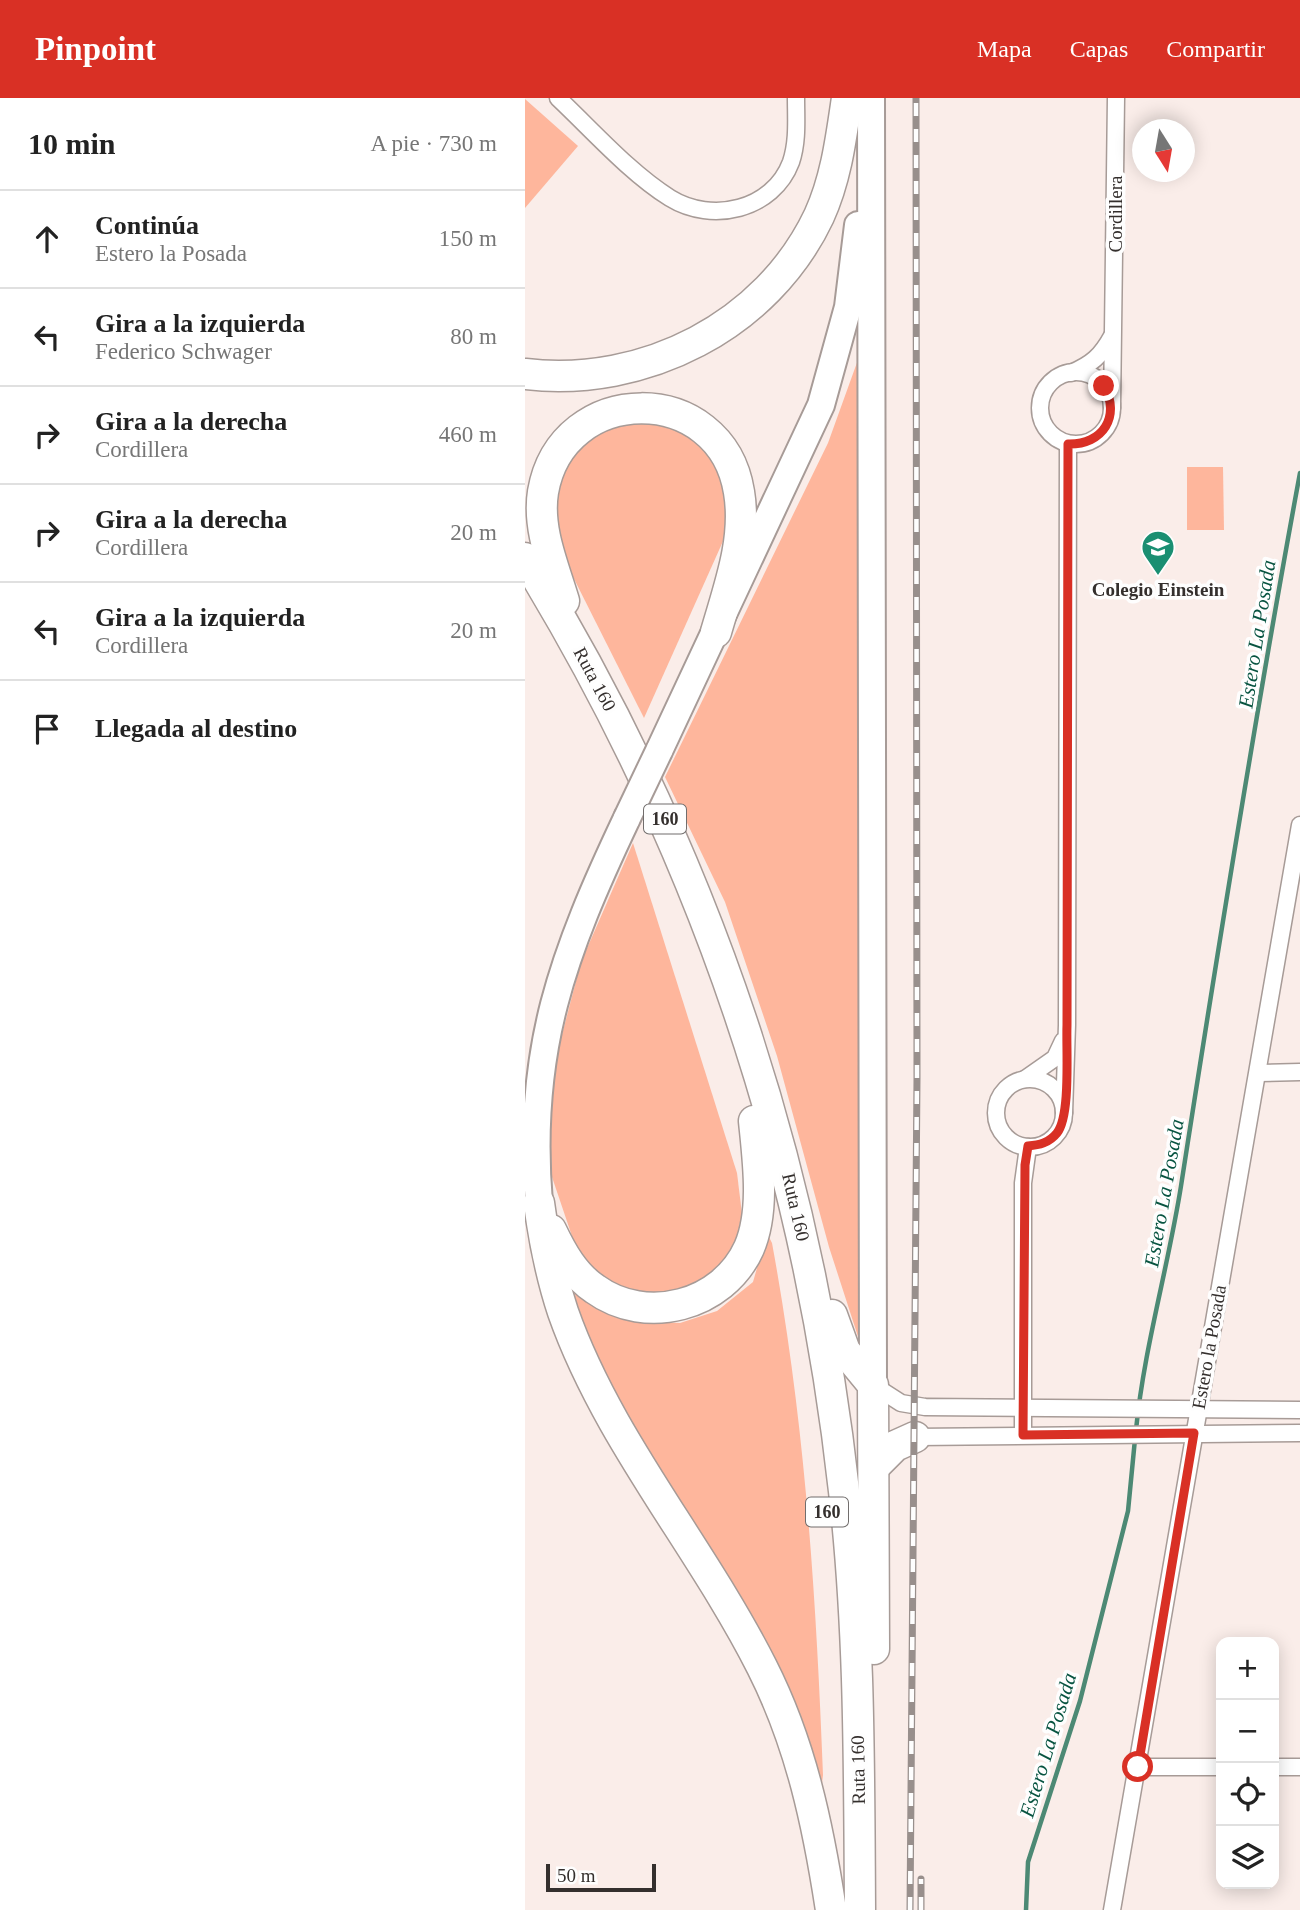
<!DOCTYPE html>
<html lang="es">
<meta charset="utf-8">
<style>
body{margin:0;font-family:"Times New Roman",serif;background:#f2f2f2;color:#222}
.controls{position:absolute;right:21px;bottom:21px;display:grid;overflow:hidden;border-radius:14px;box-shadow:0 4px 18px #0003}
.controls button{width:63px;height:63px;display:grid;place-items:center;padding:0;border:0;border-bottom:2px solid #e0e0e0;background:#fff;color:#222;font:35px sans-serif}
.compass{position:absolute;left:607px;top:21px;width:63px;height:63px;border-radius:50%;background:#fff;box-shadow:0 4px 18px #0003;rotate:169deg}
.scale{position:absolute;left:21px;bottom:18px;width:110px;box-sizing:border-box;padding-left:7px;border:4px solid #342f2d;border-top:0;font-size:19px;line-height:24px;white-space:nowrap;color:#342f2d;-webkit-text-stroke:5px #fefefe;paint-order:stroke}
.stop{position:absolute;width:21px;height:21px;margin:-16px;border:5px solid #d93025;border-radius:50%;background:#fff}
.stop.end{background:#d93025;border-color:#fff;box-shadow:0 2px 7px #0008}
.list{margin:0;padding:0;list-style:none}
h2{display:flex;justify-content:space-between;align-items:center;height:91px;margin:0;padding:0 28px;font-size:30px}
h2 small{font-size:23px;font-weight:400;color:#767676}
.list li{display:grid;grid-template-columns:46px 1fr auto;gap:21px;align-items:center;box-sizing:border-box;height:98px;padding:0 28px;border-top:2px solid #e0e0e0}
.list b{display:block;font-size:26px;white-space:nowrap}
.list p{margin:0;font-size:23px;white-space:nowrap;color:#767676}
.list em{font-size:23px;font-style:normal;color:#767676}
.icon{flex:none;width:38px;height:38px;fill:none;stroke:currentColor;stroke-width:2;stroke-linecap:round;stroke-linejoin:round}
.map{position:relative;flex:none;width:775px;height:1812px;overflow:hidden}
header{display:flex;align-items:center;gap:42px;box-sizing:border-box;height:98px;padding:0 35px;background:#d93025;color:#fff}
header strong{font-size:33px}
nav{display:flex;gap:38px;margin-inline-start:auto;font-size:24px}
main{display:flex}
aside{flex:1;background:#fff}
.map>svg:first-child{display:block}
.green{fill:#feb69c}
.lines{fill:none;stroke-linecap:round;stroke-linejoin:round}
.stream{stroke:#4c8974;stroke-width:4.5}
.minor-casing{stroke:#a79b97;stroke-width:19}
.primary-casing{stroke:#a79b97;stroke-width:30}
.motorway-casing{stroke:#a79b97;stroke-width:33}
.minor{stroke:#fff;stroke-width:16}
.primary{stroke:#fff;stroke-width:26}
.motorway{stroke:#fff;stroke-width:30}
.rail-casing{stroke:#988f8c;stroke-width:7}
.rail{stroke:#fefefe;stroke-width:4.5;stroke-dasharray:13;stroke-linecap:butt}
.primary-bridge-casing{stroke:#a79b97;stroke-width:30;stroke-linecap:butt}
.primary-bridge{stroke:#fff;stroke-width:26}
.route{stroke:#d93025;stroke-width:9}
.labels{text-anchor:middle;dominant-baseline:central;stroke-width:7;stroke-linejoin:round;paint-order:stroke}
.shield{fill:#fefefe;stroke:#716d6c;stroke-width:2}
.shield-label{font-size:18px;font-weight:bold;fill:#342f2d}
.street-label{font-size:19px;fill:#342f2d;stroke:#fefefe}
.poi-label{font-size:19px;font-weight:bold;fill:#342f2d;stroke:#fefefe}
.water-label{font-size:21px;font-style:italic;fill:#085441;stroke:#fefefe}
</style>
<header>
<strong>Pinpoint</strong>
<nav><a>Mapa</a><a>Capas</a><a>Compartir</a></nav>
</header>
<main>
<aside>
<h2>10 min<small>A pie · 730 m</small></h2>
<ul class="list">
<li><svg class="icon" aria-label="ahead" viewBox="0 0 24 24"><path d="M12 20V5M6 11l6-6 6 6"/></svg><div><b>Continúa</b><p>Estero la Posada</p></div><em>150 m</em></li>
<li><svg class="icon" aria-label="left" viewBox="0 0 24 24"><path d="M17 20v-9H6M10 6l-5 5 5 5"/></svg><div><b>Gira a la izquierda</b><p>Federico Schwager</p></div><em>80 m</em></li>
<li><svg class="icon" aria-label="right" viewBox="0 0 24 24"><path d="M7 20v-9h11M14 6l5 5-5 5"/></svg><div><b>Gira a la derecha</b><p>Cordillera</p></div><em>460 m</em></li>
<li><svg class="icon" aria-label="right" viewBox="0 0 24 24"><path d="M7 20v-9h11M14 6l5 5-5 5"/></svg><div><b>Gira a la derecha</b><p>Cordillera</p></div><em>20 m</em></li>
<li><svg class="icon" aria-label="left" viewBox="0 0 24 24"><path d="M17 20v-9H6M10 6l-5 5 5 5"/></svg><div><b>Gira a la izquierda</b><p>Cordillera</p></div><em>20 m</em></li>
<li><svg class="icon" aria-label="arrive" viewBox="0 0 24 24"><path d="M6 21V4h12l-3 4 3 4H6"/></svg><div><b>Llegada al destino</b></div></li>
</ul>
</aside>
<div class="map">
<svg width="775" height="1812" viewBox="0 0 775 1812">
<rect width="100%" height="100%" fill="#faede9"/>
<g class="green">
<path d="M0,1l53,47 -53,62z"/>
<path d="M334,259l4,995 -34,-105 -52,-191 -52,-154 -60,-125 163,-334z"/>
<path d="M148,322l43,36 14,55 -6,28 -80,179 -86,-171 -4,-75 36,-44z"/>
<path d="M662,369h36l1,63h-37z"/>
<path d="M108,745l104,330 5,41 -10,45 -10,16 -38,16 -33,6 -40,-12 -34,-34 -25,-74 -4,-89 33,-126z"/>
<path d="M242,1135l5,10c33,179 44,350 51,532l-3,24 -236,-460 -21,-58 77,40 40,2 37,-12 36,-29z"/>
</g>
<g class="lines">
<g class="stream">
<path d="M611,1332c8,-82 32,-162 45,-244 37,-238 75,-476 119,-713"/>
<path d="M501,1812l2,-48 52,-161 48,-190 7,-72"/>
</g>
<defs>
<g id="minor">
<path d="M33,0c34,32 72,75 112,100 42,26 103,12 121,-36 7,-21 5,-43 5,-64"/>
<circle cx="551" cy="310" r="36"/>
<path d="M546,275c21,-9 30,-17 41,-37"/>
<path d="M587,310l4,-310"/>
<path d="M733,975l42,-1"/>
<path d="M500,981l30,-21 8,-17"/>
<circle cx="505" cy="1015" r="34"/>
<path d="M539,1015l3,-88 1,-581"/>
<path d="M348,1287l28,18 24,4 375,3"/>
<path d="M498,1337v-252l5,-36"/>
<path d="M390,1339l385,-4"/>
<path d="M613,1669h83"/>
<path d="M749,1669h26"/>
<path d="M587,1812l188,-1085"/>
</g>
<g id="primary">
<path d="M346,0l2,1287"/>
<path d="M134,653l162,-346 27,-98 10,-82"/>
<path d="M14,1105c-13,-152 24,-250 88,-385"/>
</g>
<g id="motorway">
<path d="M0,276c119,14 242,-48 294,-158 17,-37 22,-77 28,-118"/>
<path d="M0,460c177,288 282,597 319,933 16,139 15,279 16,419"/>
<path d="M39,503c-10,-34 -27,-72 -21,-109 19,-111 178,-112 196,0 8,47 -10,95 -23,140"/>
<path d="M14,1105c5,37 12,73 24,109 45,128 138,234 199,355 39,77 56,158 69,243"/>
<path d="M26,1132c11,23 23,45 44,59 51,37 128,17 154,-41 16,-37 9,-87 5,-127"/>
<path d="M307,1217l13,36 28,34 1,264"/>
<path d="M349,1369l21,-21 20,-9"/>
</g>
</defs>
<use href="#minor" class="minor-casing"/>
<use href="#primary" class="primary-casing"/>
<use href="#motorway" class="motorway-casing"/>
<use href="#minor" class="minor"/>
<use href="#primary" class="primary"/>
<use href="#motorway" class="motorway"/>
<defs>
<g id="rail">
<path d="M385,1812l7,-832 -1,-980"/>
<path d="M396,1812v-31"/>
</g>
</defs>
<use href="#rail" class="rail-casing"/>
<use href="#rail" class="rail"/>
<defs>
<path id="primary-bridge" d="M102,720l32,-67"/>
</defs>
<use href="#primary-bridge" class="primary-bridge-casing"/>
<use href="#primary-bridge" class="primary-bridge"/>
</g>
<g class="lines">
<path class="route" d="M579,288c17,30 -1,59 -36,58l-1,581c-1,25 4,90 -10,108 -8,10 -18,12 -29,13l-3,19 -2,270 171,-2 -56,334"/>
</g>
<defs>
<symbol id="school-pin" viewBox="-11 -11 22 30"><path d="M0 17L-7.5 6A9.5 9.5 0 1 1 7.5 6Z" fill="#1a8f72" stroke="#fefefe"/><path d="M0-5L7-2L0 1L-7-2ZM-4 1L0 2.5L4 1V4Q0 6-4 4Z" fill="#fff"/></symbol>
</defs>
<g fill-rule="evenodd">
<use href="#school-pin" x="614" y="430" width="38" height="52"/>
</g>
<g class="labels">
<g class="shield">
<rect x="119" y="706.5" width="42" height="29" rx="5"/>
<rect x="281" y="1399.5" width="42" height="29" rx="5"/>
</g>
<g class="shield-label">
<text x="140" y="721">160</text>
<text x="302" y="1414">160</text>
</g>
<g class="street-label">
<text transform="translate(590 116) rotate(-90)">Cordillera</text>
<text transform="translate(70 581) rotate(62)">Ruta 160</text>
<text transform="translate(271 1109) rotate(77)">Ruta 160</text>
<text transform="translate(684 1249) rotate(-80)">Estero la Posada</text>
<text transform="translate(333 1672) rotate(-91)">Ruta 160</text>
</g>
<g class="poi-label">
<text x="633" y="491">Colegio Einstein</text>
</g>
<g class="water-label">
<text transform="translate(732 536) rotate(-81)">Estero La Posada</text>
<text transform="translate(639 1095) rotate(-80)">Estero La Posada</text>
<text transform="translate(523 1647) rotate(-73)">Estero La Posada</text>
</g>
</g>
</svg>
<div class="controls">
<button>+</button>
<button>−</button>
<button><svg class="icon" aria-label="locate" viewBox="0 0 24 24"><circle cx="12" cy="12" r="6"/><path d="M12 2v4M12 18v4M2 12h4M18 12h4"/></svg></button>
<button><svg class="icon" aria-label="layers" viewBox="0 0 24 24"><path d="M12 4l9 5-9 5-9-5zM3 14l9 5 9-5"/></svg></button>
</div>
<svg class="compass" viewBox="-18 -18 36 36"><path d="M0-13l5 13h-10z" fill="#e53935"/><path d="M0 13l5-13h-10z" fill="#767676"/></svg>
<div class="scale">50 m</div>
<div class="stop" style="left:613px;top:1669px"></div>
<div class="stop end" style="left:579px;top:288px"></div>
</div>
</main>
